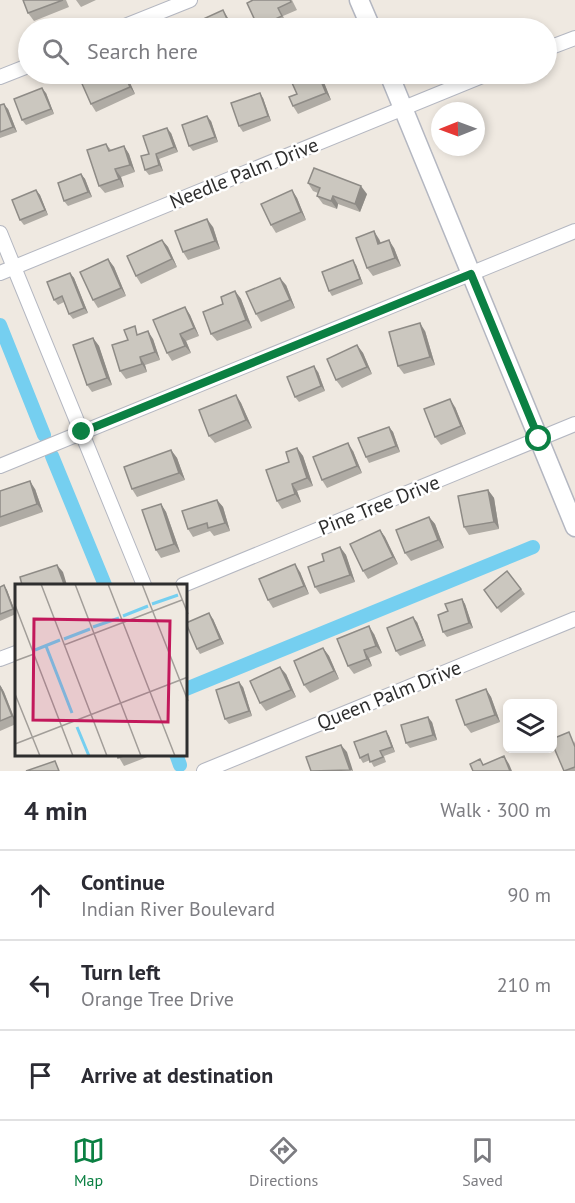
<!DOCTYPE html>
<meta charset="utf-8">
<style>
body{margin:0;font-family:"PT Sans",sans-serif;background:#f2f2f3;color:#2b2b33}
.controls{position:absolute;right:18px;bottom:18px;display:grid;overflow:hidden;border-radius:9px;box-shadow:0 3px 9px #0003}
.controls button{width:54px;height:54px;display:grid;place-items:center;padding:0;border:0;border-bottom:2px solid #e1e1e2;background:#fff;color:#2b2b33;font:30px sans-serif}
.compass{position:absolute;left:431px;top:102px;width:54px;height:54px;border-radius:50%;background:#fff;box-shadow:0 3px 9px #0003;rotate:269deg}
.stop{position:absolute;width:18px;height:18px;margin:-14px;border:4px solid #0b8043;border-radius:50%;background:#fff}
.stop.end{background:#0b8043;border-color:#fff;box-shadow:0 2px 6px #0008}
.list{margin:0;padding:0;list-style:none}
h2{display:flex;justify-content:space-between;align-items:center;height:78px;margin:0;padding:0 24px;font-size:26px}
h2 small{font-size:20px;font-weight:400;color:#7c7c81}
.list li{display:grid;grid-template-columns:39px 1fr auto;gap:18px;align-items:center;box-sizing:border-box;height:90px;padding:0 24px;border-top:2px solid #e1e1e2}
.list b{display:block;font-size:22px;white-space:nowrap}
.list p{margin:0;font-size:20px;white-space:nowrap;color:#7c7c81}
.list em{font-size:20px;font-style:normal;color:#7c7c81}
.icon{flex:none;width:33px;height:33px;fill:none;stroke:currentColor;stroke-width:2;stroke-linecap:round;stroke-linejoin:round}
.map{position:relative;flex:none;width:575px;height:771px;overflow:hidden}
.search{position:absolute;background:#fff;box-shadow:0 3px 9px #0003;left:18px;right:18px;top:18px;height:66px;display:flex;align-items:center;gap:15px;box-sizing:border-box;padding:0 21px;border-radius:33px;color:#7c7c81;font-size:22px}
.sheet{height:348px;background:#fff}
nav{display:flex;justify-content:space-around;align-items:center;box-sizing:border-box;height:84px;border-top:2px solid #e1e1e2;background:#fff;font-size:16px;color:#7c7c81}
nav a{display:grid;justify-items:center;gap:3px}
nav .on{color:#0b8043}
.map>svg:first-child{display:block}
.lines{fill:none;stroke-linecap:round;stroke-linejoin:round}
.canal{stroke:#75cff0;stroke-width:14}
.minor-casing{stroke:#b4b7c1;stroke-width:16}
.secondary-casing{stroke:#b4b7c1;stroke-width:21}
.minor{stroke:#fff;stroke-width:14}
.secondary{stroke:#fff;stroke-width:18}
.wall{fill:#afaba4}
.shaded-wall{fill:#8e8b86}
.building{fill:#cbc7bf;stroke:#8e8b86;stroke-width:1.5}
.route{stroke:#0b8043;stroke-width:8}
.labels{text-anchor:middle;dominant-baseline:central;stroke-width:5;stroke-linejoin:round;paint-order:stroke}
.street-label{font-size:20px;fill:#2e2e2e;stroke:#fff}
.inset-river{fill:none;stroke:#75cff0;stroke-width:3}
.inset-road{fill:none;stroke:#a29e99;stroke-width:1.5}
.view{fill:#c2185b;fill-opacity:0.15;stroke:#c2185b;stroke-width:3}
.inset-edge{fill:none;stroke:#2e2e2e;stroke-width:3}
</style>
<div class="map">
<svg width="575" height="771" viewBox="0 0 575 771">
<rect width="100%" height="100%" fill="#efe9e1"/>
<g class="lines">
<g class="canal">
<path d="M0,325l44,110"/>
<path d="M52,456l53,129"/>
<path d="M186,689l347,-142"/>
<path d="M176,754l4,11"/>
</g>
<defs>
<g id="minor">
<path d="M120,28l70,-28"/>
<path d="M546,49l29,-11"/>
<path d="M0,77l28,-11"/>
<path d="M0,233l144,352"/>
<path d="M0,273l487,-199"/>
<path d="M0,466l575,-235"/>
<path d="M183,585l392,-161"/>
<path d="M0,659l16,-6"/>
<path d="M204,771l371,-152"/>
</g>
<g id="secondary">
<path d="M359,0l12,28"/>
<path d="M389,74l186,453"/>
</g>
</defs>
<use href="#minor" class="minor-casing"/>
<use href="#secondary" class="secondary-casing"/>
<use href="#minor" class="minor"/>
<use href="#secondary" class="secondary"/>
</g>
<g class="wall">
<path d="M23,0h43l3,7 -35,14 -6,-8z"/>
<path d="M76,0h20l-15,7z"/>
<path d="M292,0l5,10 -14,6 4,8 -10,4h-18l-12,-25z"/>
<path d="M87,74h39l9,20 -39,18 -5,-8z"/>
<path d="M156,74h12l-9,3z"/>
<path d="M288,74h16l2,3 12,-3 5,6 8,20 -33,14 -5,-8 4,-12z"/>
<path d="M46,93l8,21 -28,11 -4,-5z"/>
<path d="M263,98l8,23 -28,11 -4,-6z"/>
<path d="M0,105l8,4 9,23 -17,6z"/>
<path d="M211,121l7,21 -25,9 -4,-5z"/>
<path d="M171,133l7,19 -19,7 4,12 -14,4 -4,-5 4,-16z"/>
<path d="M106,144l5,6 13,-4 5,8 6,18 -14,5 3,10 -19,6 -6,-7z"/>
<path d="M81,174l4,5 7,18 -24,9 -4,-5z"/>
<path d="M308,183l59,11 -7,18 -22,-8 -1,5 -14,-5 -6,-8 1,-3 -5,-2z"/>
<path d="M36,190l4,5 8,20 -24,10 -4,-5z"/>
<path d="M292,190l5,8 9,22 -30,13 -5,-8z"/>
<path d="M213,227l7,22 -32,11 -5,-8z"/>
<path d="M379,239l2,4 13,5 7,18 -28,10 -6,-8z"/>
<path d="M162,240l6,7 9,20 -36,17 -5,-8z"/>
<path d="M108,259l6,8 12,29 -28,12 -5,-8z"/>
<path d="M356,265l7,19 -31,12 -3,-5z"/>
<path d="M70,273l4,5 14,35 -15,6 -4,-5 -5,-12 -6,3 -4,-5z"/>
<path d="M286,285l9,23 -34,14 -5,-8z"/>
<path d="M235,291l6,8 11,29 -35,13 -6,-7 12,-30z"/>
<path d="M185,307l5,8 9,21 -13,5 5,12 -19,8 -5,-8z"/>
<path d="M425,331l10,34 -31,9 -6,-8z"/>
<path d="M140,334l13,5 7,21 -15,5 2,7 -21,7 -6,-8 8,-31z"/>
<path d="M93,338l6,8 13,39 -20,7 -5,-7z"/>
<path d="M357,345l6,8 9,21 -30,14 -6,-8z"/>
<path d="M318,372l7,19 -26,11 -4,-5z"/>
<path d="M236,395l5,8 11,25 -37,15 -6,-7z"/>
<path d="M455,407l11,27 -25,11 -6,-8z"/>
<path d="M389,427l4,5 7,20 -31,11 -3,-6z"/>
<path d="M297,448l6,8 10,30 -16,5 4,11 -19,7 -5,-8 12,-39z"/>
<path d="M171,450l6,8 8,22 -48,17 -5,-8z"/>
<path d="M353,451l9,22 -35,15 -5,-8z"/>
<path d="M35,489l8,23 -43,15v-36z"/>
<path d="M488,490l6,8 5,31 -30,6 -5,-8z"/>
<path d="M217,500l6,7 7,24 -16,5 -4,-5 -17,6 -5,-8z"/>
<path d="M161,504l5,8 14,40 -19,6 -5,-8z"/>
<path d="M429,517l6,7 9,24 -33,13 -6,-8z"/>
<path d="M380,530l5,7 13,27 -30,15 -5,-8z"/>
<path d="M340,547l6,8 9,27 -35,12 -5,-7z"/>
<path d="M507,571l18,23 -24,19 -17,-23z"/>
<path d="M300,572l9,22 -36,14 -5,-8z"/>
<path d="M4,585l3,5 9,24 -16,7v-34z"/>
<path d="M462,599l3,5 8,24 -26,9 -4,-5 5,-21z"/>
<path d="M213,619l11,25 -24,10 -3,-5z"/>
<path d="M417,622l9,24 -26,10 -4,-5z"/>
<path d="M374,634l8,19 -13,5 3,8 -18,8 -6,-8z"/>
<path d="M323,648l6,8 10,23 -29,14 -6,-8z"/>
<path d="M286,674l10,23 -30,14 -6,-8z"/>
<path d="M0,685l4,7 12,30v2l-16,7z"/>
<path d="M243,687l9,29 -23,8 -4,-5z"/>
<path d="M486,689l5,8 9,25 -29,11 -6,-8z"/>
<path d="M432,722l5,18 -27,8 -4,-5z"/>
<path d="M386,731l3,5 6,16 -11,4 2,6 -12,5 -4,-7 -7,3 -3,-5z"/>
<path d="M575,741v30h-11z"/>
<path d="M117,754h38l-31,12z"/>
</g>
<g class="shaded-wall">
<path d="M223,10l5,8 5,10h-2z"/>
<path d="M124,74h2l9,20 -5,-7z"/>
<path d="M318,74l5,6 8,20 -5,-7z"/>
<path d="M42,88l4,5 8,21 -3,-5z"/>
<path d="M260,93l3,5 8,23 -3,-5z"/>
<path d="M4,104l4,5 9,23 -4,-5z"/>
<path d="M207,116l4,5 7,21 -3,-5z"/>
<path d="M167,128l4,5 7,19 -4,-5z"/>
<path d="M124,146l5,8 6,18 -5,-7z"/>
<path d="M156,154l3,5 4,12 -4,-6z"/>
<path d="M115,169l6,8 3,10 -5,-8z"/>
<path d="M81,174l4,5 7,18 -4,-5z"/>
<path d="M361,186l6,8 -7,18 -5,-8z"/>
<path d="M36,190l4,5 8,20 -3,-5z"/>
<path d="M292,190l5,8 9,22 -5,-8z"/>
<path d="M333,196l5,8 -1,5 -6,-8z"/>
<path d="M207,219l6,8 7,22 -5,-8z"/>
<path d="M374,231l5,8 5,13 -6,-8z"/>
<path d="M162,240l6,7 9,20 -5,-8z"/>
<path d="M389,240l5,8 7,18 -6,-8z"/>
<path d="M108,259l6,8 12,29 -5,-8z"/>
<path d="M353,260l3,5 7,19 -3,-5z"/>
<path d="M70,273l4,5 14,35 -4,-5z"/>
<path d="M280,278l6,7 9,23 -5,-8z"/>
<path d="M235,291l6,8 11,29 -6,-8z"/>
<path d="M185,307l5,8 9,21 -5,-8z"/>
<path d="M420,323l5,8 10,34 -5,-8z"/>
<path d="M148,331l5,8 7,21 -5,-8z"/>
<path d="M180,334l6,7 5,12 -6,-7z"/>
<path d="M93,338l6,8 13,39 -5,-7z"/>
<path d="M357,345l6,8 9,21 -5,-7z"/>
<path d="M140,357l5,8 2,7 -5,-8z"/>
<path d="M314,366l4,6 7,19 -4,-5z"/>
<path d="M236,395l5,8 11,25 -6,-8z"/>
<path d="M450,399l5,8 11,27 -5,-8z"/>
<path d="M389,427l4,5 7,20 -4,-6z"/>
<path d="M348,443l5,8 9,22 -5,-7z"/>
<path d="M297,448l6,8 10,30 -6,-8z"/>
<path d="M171,450l6,8 8,22 -6,-7z"/>
<path d="M30,481l5,8 8,23 -6,-8z"/>
<path d="M292,484l5,7 4,11 -6,-8z"/>
<path d="M488,490l6,8 5,31 -5,-7z"/>
<path d="M217,500l6,7 7,24 -5,-8z"/>
<path d="M161,504l5,8 14,40 -6,-8z"/>
<path d="M429,517l6,7 9,24 -6,-8z"/>
<path d="M380,530l5,7 13,27 -5,-7z"/>
<path d="M340,547l6,8 9,27 -5,-7z"/>
<path d="M295,564l5,8 9,22 -5,-8z"/>
<path d="M57,565l6,7 4,13h-2l-1,-1z"/>
<path d="M4,585l3,5 9,24 -3,-5z"/>
<path d="M462,599l3,5 8,24 -4,-5z"/>
<path d="M209,613l4,6 11,25 -4,-5z"/>
<path d="M413,617l4,5 9,24 -3,-6z"/>
<path d="M369,626l5,8 8,19 -6,-7z"/>
<path d="M323,648l6,8 10,23 -5,-8z"/>
<path d="M364,650l5,8 3,8 -5,-7z"/>
<path d="M280,667l6,7 10,23 -5,-7z"/>
<path d="M239,682l4,5 9,29 -3,-5z"/>
<path d="M0,685l4,7 12,31 -4,-7z"/>
<path d="M486,689l5,8 9,25 -5,-7z"/>
<path d="M428,717l4,5 5,18 -4,-5z"/>
<path d="M386,731l3,5 6,16 -3,-5z"/>
<path d="M341,745l6,7 6,19 -3,-1z"/>
<path d="M504,756l5,8 3,7h-2z"/>
</g>
<g class="building">
<path d="M23,0h40l-35,13z"/>
<path d="M253,0h37l1,2 -13,6 4,8 -24,11 -11,-24z"/>
<path d="M223,10l8,18h-39l-2,-3z"/>
<path d="M87,74h37l6,13 -39,17 -12,-27z"/>
<path d="M288,74h14l2,4 10,-4h4l8,19 -33,13 -4,-9 8,-3z"/>
<path d="M42,88l9,21 -29,11 -8,-21z"/>
<path d="M260,93l8,23 -29,10 -8,-23z"/>
<path d="M4,104l9,23 -13,5v-27z"/>
<path d="M207,116l8,21 -26,9 -7,-21z"/>
<path d="M167,128l7,19 -18,7 3,11 -14,5 -4,-14 8,-2 -6,-18z"/>
<path d="M106,144l3,7 15,-5 6,19 -15,4 4,10 -20,7 -12,-36z"/>
<path d="M314,168l47,18 -6,18 -22,-8 -2,5 -14,-5 3,-8 -12,-5z"/>
<path d="M81,174l7,18 -24,9 -6,-18z"/>
<path d="M36,190l9,20 -25,10 -8,-20z"/>
<path d="M292,190l9,22 -30,13 -10,-21z"/>
<path d="M207,219l8,22 -32,11 -8,-21z"/>
<path d="M374,231l4,13 11,-4 6,18 -28,10 -11,-30z"/>
<path d="M162,240l10,19 -36,17 -9,-20z"/>
<path d="M108,259l13,29 -28,12 -13,-28z"/>
<path d="M353,260l7,19 -31,12 -7,-19z"/>
<path d="M70,273l14,35 -15,6 -7,-18 -8,4 -7,-18z"/>
<path d="M280,278l10,22 -34,14 -10,-22z"/>
<path d="M235,291l11,29 -35,14 -8,-22 20,-8 -2,-7z"/>
<path d="M185,307l9,21 -14,6 5,12 -18,7 -14,-33z"/>
<path d="M420,323l10,34 -32,9 -9,-34z"/>
<path d="M135,326l2,9 11,-4 7,21 -15,5 2,7 -22,7 -8,-26 16,-5 -4,-10z"/>
<path d="M93,338l14,40 -20,7 -14,-40z"/>
<path d="M357,345l10,22 -31,13 -9,-21z"/>
<path d="M314,366l7,20 -26,11 -8,-20z"/>
<path d="M236,395l10,25 -37,16 -10,-26z"/>
<path d="M450,399l11,27 -26,11 -11,-28z"/>
<path d="M389,427l7,19 -30,11 -8,-19z"/>
<path d="M348,443l9,23 -35,14 -9,-23z"/>
<path d="M297,448l10,30 -15,6 3,10 -18,7 -11,-31 23,-8 -3,-10z"/>
<path d="M171,450l8,23 -47,16 -8,-22z"/>
<path d="M30,481l7,23 -37,13v-26z"/>
<path d="M488,490l6,32 -30,5 -6,-31z"/>
<path d="M217,500l8,23 -17,5 -1,-5 -19,6 -6,-18z"/>
<path d="M161,504l13,40 -18,6 -14,-40z"/>
<path d="M429,517l9,23 -33,13 -9,-23z"/>
<path d="M380,530l13,27 -30,14 -13,-27z"/>
<path d="M340,547l10,28 -35,12 -7,-20 16,-6 -2,-7z"/>
<path d="M295,564l9,22 -36,14 -9,-21z"/>
<path d="M57,565l7,19 -4,1h-38l-2,-8z"/>
<path d="M507,571l14,18 -24,19 -13,-18z"/>
<path d="M4,585l9,24 -13,5v-27z"/>
<path d="M462,599l7,24 -26,9 -5,-17 10,-4 -3,-7z"/>
<path d="M209,613l11,26 -23,10 -11,-26z"/>
<path d="M413,617l10,23 -27,11 -9,-23z"/>
<path d="M369,626l7,20 -12,4 3,9 -19,7 -11,-27z"/>
<path d="M323,648l11,23 -30,14 -10,-24z"/>
<path d="M280,667l11,23 -31,13 -10,-22z"/>
<path d="M239,682l10,29 -24,8 -9,-29z"/>
<path d="M0,686l12,30 -12,5z"/>
<path d="M486,689l9,26 -30,10 -9,-25z"/>
<path d="M428,717l5,18 -27,8 -5,-18z"/>
<path d="M386,731l6,16 -12,4 3,6 -13,5 -2,-8 -8,4 -6,-16z"/>
<path d="M569,732l6,15v20l-11,4 -12,-28v-4z"/>
<path d="M341,745l9,25 -39,1 -5,-14z"/>
<path d="M117,754h12l-11,4z"/>
<path d="M504,756l6,15h-37l-3,-7 10,-5 3,6z"/>
<path d="M55,761l4,10h-33z"/>
</g>
<g class="lines">
<path class="route" d="M82,432l389,-158 68,165"/>
</g>
<g class="labels">
<g class="street-label">
<text transform="translate(244 173) rotate(-22)">Needle Palm Drive</text>
<text transform="translate(379 505) rotate(-22)">Pine Tree Drive</text>
<text transform="translate(389 695) rotate(-22)">Queen Palm Drive</text>
</g>
</g>
<g transform="translate(15 584)">
<rect width="172" height="172" fill="#efe9e1"/>
<path class="inset-river" d="M137,20l26,-9M108,32l25,-10M78,43l26,-9M49,55l26,-10M31,62l26,67M20,66l25,-10M62,143l12,29"/>
<path class="inset-road" d="M26,0l66,172M60,0l66,172M93,0l67,172M127,0l46,117M161,0l12,30M0,21l58,151M49,61l118,-45M0,77l19,-7M0,110l25,62M0,160l173,-67"/>
<path class="view" d="M19,35l136,2 -2,101 -135,-2z"/>
<rect width="172" height="172" class="inset-edge"/>
</g>
</svg>
<div class="controls">
<button><svg class="icon" aria-label="layers" viewBox="0 0 24 24"><path d="M12 4l9 5-9 5-9-5zM3 14l9 5 9-5"/></svg></button>
</div>
<svg class="compass" viewBox="-18 -18 36 36"><path d="M0-13l5 13h-10z" fill="#e53935"/><path d="M0 13l5-13h-10z" fill="#7c7c81"/></svg>
<div class="stop" style="left:539px;top:439px"></div>
<div class="stop end" style="left:82px;top:432px"></div>
<div class="search"><svg class="icon" aria-label="search" viewBox="0 0 24 24"><circle cx="10" cy="10" r="6"/><path d="M15 15l6 6"/></svg>Search here</div>
</div>
<section class="sheet">
<h2>4 min<small>Walk · 300 m</small></h2>
<ul class="list">
<li><svg class="icon" aria-label="ahead" viewBox="0 0 24 24"><path d="M12 20V5M6 11l6-6 6 6"/></svg><div><b>Continue</b><p>Indian River Boulevard</p></div><em>90 m</em></li>
<li><svg class="icon" aria-label="left" viewBox="0 0 24 24"><path d="M17 20v-9H6M10 6l-5 5 5 5"/></svg><div><b>Turn left</b><p>Orange Tree Drive</p></div><em>210 m</em></li>
<li><svg class="icon" aria-label="arrive" viewBox="0 0 24 24"><path d="M6 21V4h12l-3 4 3 4H6"/></svg><div><b>Arrive at destination</b></div></li>
</ul>
</section>
<nav>
<a class="on"><svg class="icon" aria-label="map" viewBox="0 0 24 24"><path d="M3 6l6-2 6 2 6-2v14l-6 2-6-2-6 2zM9 4v14M15 6v14"/></svg>Map</a>
<a><svg class="icon" aria-label="directions" viewBox="0 0 24 24"><path d="M12 3l9 9-9 9-9-9zM9 14v-3h6M13 9l2 2-2 2"/></svg>Directions</a>
<a><svg class="icon" aria-label="saved" viewBox="0 0 24 24"><path d="M7 4h10v16l-5-4-5 4z"/></svg>Saved</a>
</nav>
